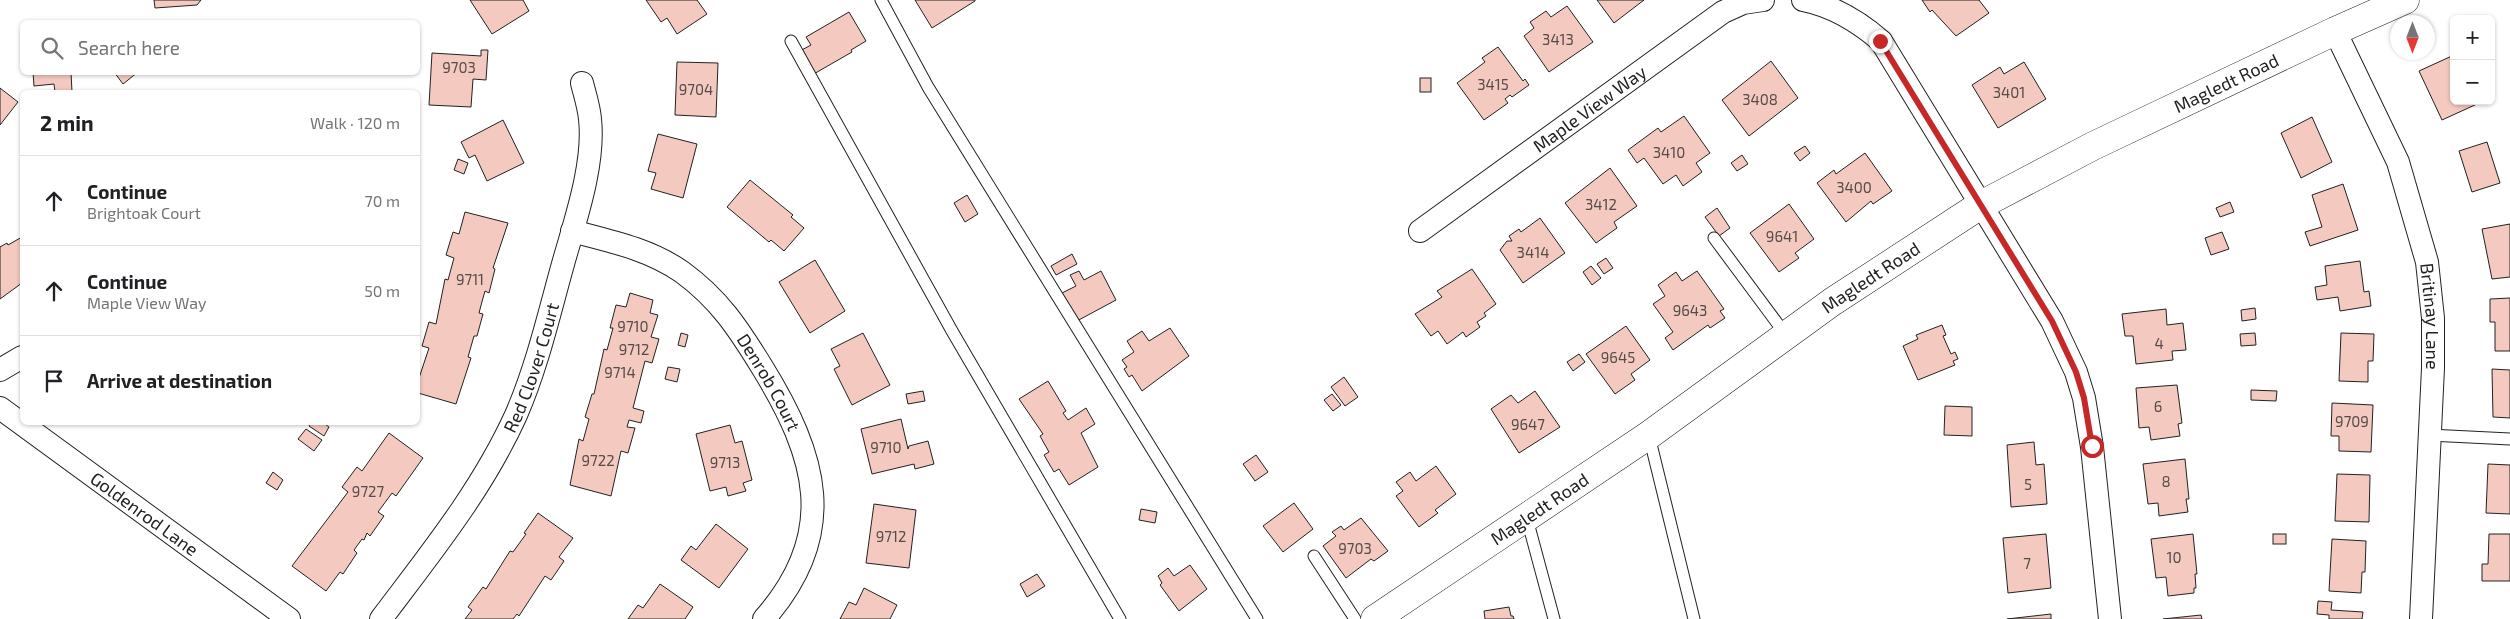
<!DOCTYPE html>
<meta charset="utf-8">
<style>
body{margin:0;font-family:"Exo 2",sans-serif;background:#f2f2f2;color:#202124}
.controls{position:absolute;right:15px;top:15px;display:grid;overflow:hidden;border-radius:8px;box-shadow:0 1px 4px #0004}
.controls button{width:45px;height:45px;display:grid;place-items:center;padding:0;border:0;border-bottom:1px solid #e0e0e0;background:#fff;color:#202124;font:25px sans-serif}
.compass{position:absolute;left:2390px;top:15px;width:45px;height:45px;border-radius:50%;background:#fff;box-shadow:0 1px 4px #0004;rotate:180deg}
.stop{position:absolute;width:15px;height:15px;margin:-11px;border:4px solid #c62828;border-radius:50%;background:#fff}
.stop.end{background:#c62828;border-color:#fff;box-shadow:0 1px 5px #0008}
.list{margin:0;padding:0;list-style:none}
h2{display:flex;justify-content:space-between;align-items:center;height:65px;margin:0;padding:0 20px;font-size:21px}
h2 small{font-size:16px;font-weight:400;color:#757577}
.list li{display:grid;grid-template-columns:32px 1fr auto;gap:15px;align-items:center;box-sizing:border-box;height:90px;padding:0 20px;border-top:1px solid #e0e0e0}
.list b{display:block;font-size:19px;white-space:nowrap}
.list p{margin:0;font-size:16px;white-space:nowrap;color:#757577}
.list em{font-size:16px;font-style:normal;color:#757577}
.icon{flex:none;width:28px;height:28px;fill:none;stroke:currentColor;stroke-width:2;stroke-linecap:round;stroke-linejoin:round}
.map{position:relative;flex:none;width:2510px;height:619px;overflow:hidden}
.search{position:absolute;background:#fff;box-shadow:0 1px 4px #0004;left:20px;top:20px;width:400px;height:55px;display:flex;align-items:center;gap:12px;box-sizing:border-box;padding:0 18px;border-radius:8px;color:#757577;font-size:19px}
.panel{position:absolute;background:#fff;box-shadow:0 1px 4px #0004;left:20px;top:90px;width:400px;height:335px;border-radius:8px}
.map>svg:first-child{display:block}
.building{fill:#f3c9c0;stroke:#222}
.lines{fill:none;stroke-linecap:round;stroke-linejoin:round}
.lane-casing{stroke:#222;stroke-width:13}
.street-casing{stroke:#222;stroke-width:24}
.secondary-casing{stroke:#222;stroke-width:29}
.lane{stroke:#fff;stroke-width:11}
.street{stroke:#fff;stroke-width:22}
.secondary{stroke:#fff;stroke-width:28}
.route{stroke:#c62828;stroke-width:6}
.labels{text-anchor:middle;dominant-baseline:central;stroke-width:4;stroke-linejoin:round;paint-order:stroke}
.number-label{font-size:15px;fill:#564c4a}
.street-label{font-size:18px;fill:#222;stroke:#fff}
</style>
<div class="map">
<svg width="2510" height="619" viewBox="0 0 2510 619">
<rect width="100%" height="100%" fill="#fff"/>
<g class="building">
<path d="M154,0h47l-4,5 -42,3z"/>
<path d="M470,0h53l6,11 -37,23z"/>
<path d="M646,0h51l10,14 -30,20 -10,-16 -6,4z"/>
<path d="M915,0h60v1l-43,27z"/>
<path d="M1597,0h47l-30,23z"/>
<path d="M1922,0h57l10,13 -33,23 -24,-26 -2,2z"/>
<path d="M1567,6l26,36 -44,30 -25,-36 10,-8 -4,-6 16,-11 5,6z"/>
<path d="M849,12l17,29 -15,9 1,2 -40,23 -14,-23 13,-7 -5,-8z"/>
<path d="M1498,47l25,34 2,-2 4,6 -17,12 -2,-2 -5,4 3,4 -24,17 -27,-37 28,-21 -3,-4z"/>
<path d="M481,50h7l-2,30 -13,-1 -2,28 -42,-2 3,-52 49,3z"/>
<path d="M2454,55v46h22l1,3 -35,16 -23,-49z"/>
<path d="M1771,61l27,37 -49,38 -27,-36z"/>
<path d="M677,62l41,1 -2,54 -41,-2z"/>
<path d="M2024,62l22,37 -48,29 -26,-43 28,-18 4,7z"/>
<path d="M33,72h38l1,20h-17l-1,-8 -20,2z"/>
<path d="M114,72h24l-15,12z"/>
<rect x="1420" y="78" width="11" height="14"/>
<path d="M0,88l18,14 -18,23z"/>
<path d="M1684,116l26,37 -14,10 6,9 -19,14 -7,-11 -13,9 -19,-26 -7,5 -9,-13 30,-22 3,4z"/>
<path d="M2312,117l20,45 -31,16 -20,-45z"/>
<path d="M503,120l21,43 -37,18 -12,-26 -6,3 -8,-16z"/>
<path d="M658,134l39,10 -14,54 -32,-9 5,-16 -8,-2z"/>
<path d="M2487,142l13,41 -28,9 -13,-41z"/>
<path d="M1805,146l5,7 -10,8 -6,-8z"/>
<path d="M1865,153l27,38 -19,13 -2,-3 -25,21 -29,-39 17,-13 2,4z"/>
<path d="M1742,155l6,9 -11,7 -6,-8z"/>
<path d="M458,159l10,4 -4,11 -10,-4z"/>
<path d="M1610,168l27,38 -23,16 3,6 -21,15 -31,-40z"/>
<path d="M750,180l43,35 -2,2 13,11 -20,23 -13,-11 -2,2 -42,-35z"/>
<path d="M2343,184l15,46 -48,16 -5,-14 17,-5 -10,-32z"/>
<path d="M967,195l11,19 -13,8 -11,-19z"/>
<path d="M2230,202l4,10 -14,5 -4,-9z"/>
<path d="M1789,204l25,35 -19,14 4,5 -20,14 -29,-39z"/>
<path d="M1717,208l13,20 -11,8 -14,-19z"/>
<path d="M465,212l43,11 -15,45 2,1 -6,24 -4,-2 -2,7 -4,15 4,1 -6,22h-3l-6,21 3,1 -15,46 -38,-11v-12l11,-33 -7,-2 7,-24 7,2 9,-45 3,1 6,-22 -8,-3 7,-23 6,2z"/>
<path d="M1540,218l25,35 -42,30 -23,-33 7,-9h5l-3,-5 10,-7 2,3z"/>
<path d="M2510,224v53l-18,2 -10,-50z"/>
<path d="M2222,232l7,17 -18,6 -6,-17z"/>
<path d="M22,237v46l-22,16v-52l7,-4 1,2z"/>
<path d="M1072,254l5,10 -21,11 -5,-9z"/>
<path d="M1606,258l7,10 -9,6 -7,-10z"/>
<path d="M815,260l30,51 -35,22 -31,-51z"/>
<path d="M2360,261l4,31 5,-1 2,15 -31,5 -2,-14 -21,3 -2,-13 12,-2 -2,-19z"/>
<path d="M1591,266l10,12 -9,7 -9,-13z"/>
<path d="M1472,269l24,35 -12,9 2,3 -9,6 3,5 -14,10 -3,-5 -16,12 -9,-13 -7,5 -16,-22 27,-17 -5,-6z"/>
<path d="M1079,271l5,9 17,-9 15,29 -41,22 -15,-28 16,-8 -6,-11z"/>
<path d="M1697,271l27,38 -4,2 5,7 -15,10 -2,-3 -35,25 -8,-12 8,-6 -20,-28 12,-8 -7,-11 18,-13 6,9z"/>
<path d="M630,293l23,7 -3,13 8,2 -7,22 8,2 -7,24 -7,-2 -12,47 11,3 -3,12 -12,-3 -2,7 8,1 -7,25 -7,-2 -10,45 -41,-11 9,-46 4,2 6,-22 -4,-2 7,-23h2l10,-45 3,1 6,-22h-3l6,-23 10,2z"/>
<path d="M2510,298v53h-15v-29h-5v-23z"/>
<path d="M2255,308l1,11 -14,2 -1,-11z"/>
<path d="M2166,309l1,16 16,-2 3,27 -14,1 1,9 -37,4 -3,-28h-8l-3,-22z"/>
<path d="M1942,325l4,10 -3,1 8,18 4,-2 3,7 -5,2 2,4 -37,15 -15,-34 15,-7 -2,-4z"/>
<path d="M1626,326l24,34 -19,14 4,6 -20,14 -29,-40z"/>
<path d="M1170,328l19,28 -47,35 -10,-16 -3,2 -5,-8 3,-2 -5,-7 12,-8 -7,-11 15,-10 7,10z"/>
<path d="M681,333l7,2 -3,12 -7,-2z"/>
<path d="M863,333l27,52 -38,20 -18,-36 6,-3 -9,-17z"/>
<path d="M2255,333l1,12 -15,1 -1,-12z"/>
<path d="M2341,333l33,1 -1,27h-5v21l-29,-1z"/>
<path d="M1579,354l6,8 -12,9 -6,-9z"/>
<path d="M668,367l12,2 -3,13 -12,-3z"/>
<path d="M2492,369l18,1v48l-17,-1z"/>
<path d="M1344,377l14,20 -13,9 -14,-19z"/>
<path d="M1048,381l18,30 -3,2 5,7 18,-12 9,16 -14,9 17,34 -29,18 -10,-16 -5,3 -10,-17 5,-3 -9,-16 3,-2 -24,-35z"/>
<path d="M2177,385l5,38 -4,1 2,12 -29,4 -2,-13 -10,1 -3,-40z"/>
<path d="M2251,390l26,1 -1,10 -25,-1z"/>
<path d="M923,391l2,10 -17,3 -2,-10z"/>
<path d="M1535,391l25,36 -41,26 -28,-44 20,-14 7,8z"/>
<path d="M1332,394l9,11 -8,6 -9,-11z"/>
<path d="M2332,403l41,2 -2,47 -32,-1v-15h-8z"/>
<path d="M1945,406l27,1v29l-28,-1z"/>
<path d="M901,419l7,30 1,-3 19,-5 6,23 -19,5 -1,-5 -42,10 -11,-45z"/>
<path d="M311,422h11l7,5 -5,9 -15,-10z"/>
<path d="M730,425l5,18 7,-2 10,39 -9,3 3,8 -18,5 -2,-9 -16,4 -14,-57z"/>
<path d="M306,429l16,11 -8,11 -16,-12z"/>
<path d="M389,433l34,25 -27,38 -4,-3 -14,19 6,4 -14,20 -3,-3 -3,7 -2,-1 -8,11 3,3 -14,21 -3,-2 -14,19 -34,-25 56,-74 -6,-5 15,-20 5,4z"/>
<path d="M2034,442l2,23 8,-1 3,40 -36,3 -4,-62z"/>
<path d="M1256,455l12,17 -13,9 -12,-17z"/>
<path d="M2185,459l4,40h-3l2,13 -29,4 -1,-13 -10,1 -5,-40z"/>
<path d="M2488,464l22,1v49l-24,-1z"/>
<path d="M1436,466l20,28 -21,16 3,3 -19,14 -23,-31 7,-5 -7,-9 14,-10 6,9z"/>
<path d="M273,472l10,8 -6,10 -11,-7z"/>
<path d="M2337,474l33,1 -1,47 -34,-1z"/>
<path d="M1294,503l19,26 -30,23 -20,-26z"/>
<path d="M874,504l42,6 -7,58 -43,-5z"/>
<path d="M1141,509l16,3 -2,11 -16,-3z"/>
<path d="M538,513l35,25 -14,19 5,4 -13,19 -6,-4 -26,40 -2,-2 -4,5h-48l7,-9 -4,-3 15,-20 3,2 24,-38 3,1 13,-18 -2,-1z"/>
<path d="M1361,518l27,33 -14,10 -3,-2 -25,19 -23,-32 13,-10 -4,-4 9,-6 3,4z"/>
<path d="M716,524l32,25 -29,39 -38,-28 10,-14 5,4z"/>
<path d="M2046,534l5,54 -43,5 -5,-55z"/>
<path d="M2193,534l4,40h-2l1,14h-2v5l-26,3 -2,-19 -10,1 -5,-39z"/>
<rect x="2273" y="534" width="13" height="10"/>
<path d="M2489,534h21v47h-28v-17h6z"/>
<path d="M2332,539l34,2 -1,31h-3l-1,21 -32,-2z"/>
<path d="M1190,565l17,24 -28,22 -19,-26 2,-2 -4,-7 10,-8 6,8z"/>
<path d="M1037,574l8,12 -18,11 -7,-13z"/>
<path d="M660,584l33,23 -8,12h-57l10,-14 5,3z"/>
<path d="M864,588l33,17 -7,14h-50l9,-17 7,3z"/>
<path d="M2318,601l14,1 -1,8 32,2 -1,7h-33v-4l-12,-1z"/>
<path d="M1509,607l2,9h2l1,3h-29l-1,-8z"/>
<path d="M2051,614v5h-44z"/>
<path d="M2201,615l1,4h-39z"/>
</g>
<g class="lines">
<defs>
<g id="lane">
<path d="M881,0l47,87 329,532"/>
<path d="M791,41l161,290 168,288"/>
<path d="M1714,238l72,97"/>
<path d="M2429,435l81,4"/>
<path d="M1649,436l45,183"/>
<path d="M1527,519l27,100"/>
<path d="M1314,556l41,63"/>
</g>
<g id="street">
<path d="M1803,0c30,6 55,21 78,41l171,280 24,51 8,26 8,49 18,172"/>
<path id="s1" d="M2335,31l63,131 29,100 6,56v50l-12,251"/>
<path id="s2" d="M572,231c38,10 77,18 110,41 37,27 56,56 80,95 55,89 78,166 2,252"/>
<path id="s3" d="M1420,231l303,-219 20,-9 20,-3"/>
<path d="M0,370l22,-13"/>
<path id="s4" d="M0,408l289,211"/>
<path id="s5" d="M381,619c49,-65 101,-129 135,-204 21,-48 33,-101 47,-151 12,-43 32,-100 27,-145 -1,-12 -5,-24 -8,-36"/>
</g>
<g id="secondary">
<path id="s6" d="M1375,619l274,-184 183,-133 147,-96 114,-60 242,-115 70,-31"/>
</g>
</defs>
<use href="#lane" class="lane-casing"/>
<use href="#street" class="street-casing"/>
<use href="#secondary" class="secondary-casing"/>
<use href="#lane" class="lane"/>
<use href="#street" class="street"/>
<use href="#secondary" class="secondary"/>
</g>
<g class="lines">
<path class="route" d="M1880,41l172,280 24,51 8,26 8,48"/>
</g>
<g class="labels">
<g class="number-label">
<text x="1558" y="39">3413</text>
<text x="459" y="67">9703</text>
<text x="1493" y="84">3415</text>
<text x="696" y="89">9704</text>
<text x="2009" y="92">3401</text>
<text x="1760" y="99">3408</text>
<text x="1669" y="152">3410</text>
<text x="1854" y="187">3400</text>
<text x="1601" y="204">3412</text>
<text x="1782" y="236">9641</text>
<text x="1533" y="252">3414</text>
<text x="470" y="279">9711</text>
<text x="1690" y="310">9643</text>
<text x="633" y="326">9710</text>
<text x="2159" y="343">4</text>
<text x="634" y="349">9712</text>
<text x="1618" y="357">9645</text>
<text x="620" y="372">9714</text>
<text x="2158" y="406">6</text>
<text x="2352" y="421">9709</text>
<text x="1528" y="424">9647</text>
<text x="886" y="447">9710</text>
<text x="598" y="460">9722</text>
<text x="725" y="462">9713</text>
<text x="2166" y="481">8</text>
<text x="2028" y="484">5</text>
<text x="368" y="491">9727</text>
<text x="891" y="536">9712</text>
<text x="1355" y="548">9703</text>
<text x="2174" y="557">10</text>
<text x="2027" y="563">7</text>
</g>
<g class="street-label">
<text stroke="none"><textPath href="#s6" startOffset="1008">Magledt Road</textPath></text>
<text stroke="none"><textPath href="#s3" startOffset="209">Maple View Way</textPath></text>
<text stroke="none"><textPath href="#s6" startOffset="602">Magledt Road</textPath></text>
<text stroke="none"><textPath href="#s1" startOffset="304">Britinay Lane</textPath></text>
<text stroke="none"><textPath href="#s5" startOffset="295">Red Clover Court</textPath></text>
<text stroke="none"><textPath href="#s2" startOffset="260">Denrob Court</textPath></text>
<text stroke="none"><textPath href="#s6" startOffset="198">Magledt Road</textPath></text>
<text stroke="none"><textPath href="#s4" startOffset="179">Goldenrod Lane</textPath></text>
</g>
</g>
</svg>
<div class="controls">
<button>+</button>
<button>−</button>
</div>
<svg class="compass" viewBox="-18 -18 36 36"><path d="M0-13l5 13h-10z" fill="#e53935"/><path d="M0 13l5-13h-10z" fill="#757577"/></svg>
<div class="stop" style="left:2092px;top:446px"></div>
<div class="stop end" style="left:1880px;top:41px"></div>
<div class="search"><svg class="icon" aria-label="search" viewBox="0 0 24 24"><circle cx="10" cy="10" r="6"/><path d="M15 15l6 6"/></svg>Search here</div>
<section class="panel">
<h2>2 min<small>Walk · 120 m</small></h2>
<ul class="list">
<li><svg class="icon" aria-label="ahead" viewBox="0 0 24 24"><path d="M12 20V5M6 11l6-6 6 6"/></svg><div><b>Continue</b><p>Brightoak Court</p></div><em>70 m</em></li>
<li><svg class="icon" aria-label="ahead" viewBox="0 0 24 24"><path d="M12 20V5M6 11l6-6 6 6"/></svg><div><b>Continue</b><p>Maple View Way</p></div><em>50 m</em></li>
<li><svg class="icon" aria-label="arrive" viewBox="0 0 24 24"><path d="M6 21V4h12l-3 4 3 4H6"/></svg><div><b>Arrive at destination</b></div></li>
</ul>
</section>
</div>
